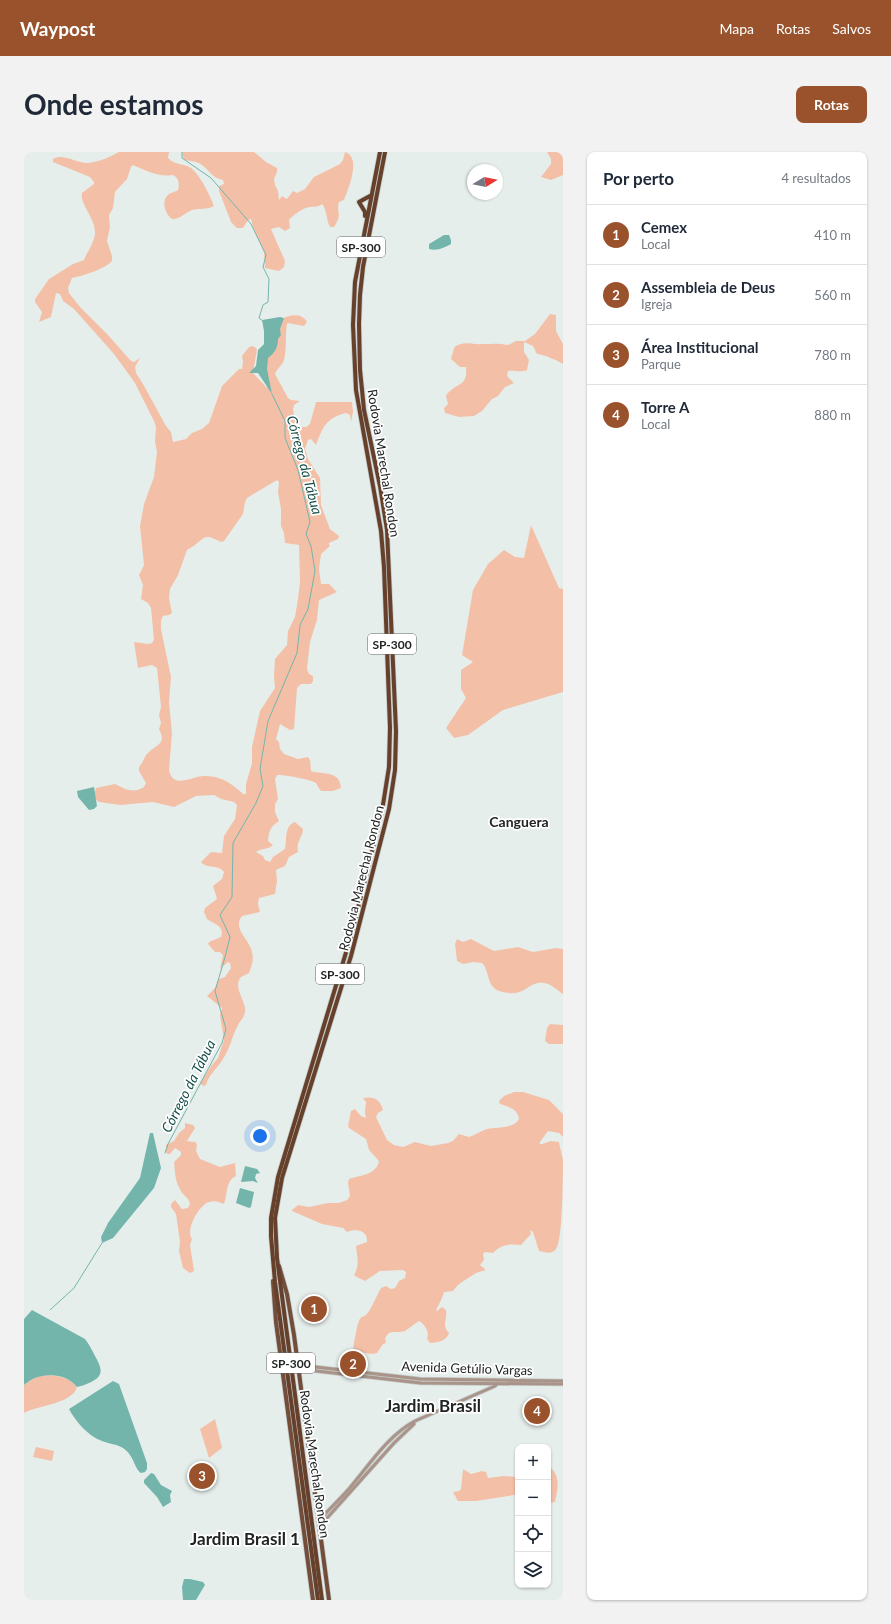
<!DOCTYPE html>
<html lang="pt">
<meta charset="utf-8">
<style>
body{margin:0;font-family:Lato,sans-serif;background:#f2f2f3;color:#1f2937}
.controls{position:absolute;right:12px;bottom:12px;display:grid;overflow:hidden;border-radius:8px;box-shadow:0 1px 3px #0004}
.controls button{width:36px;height:36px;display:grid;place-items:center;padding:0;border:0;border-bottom:1px solid #e0e1e3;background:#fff;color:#1f2937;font:20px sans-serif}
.compass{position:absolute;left:443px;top:12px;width:36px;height:36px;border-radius:50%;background:#fff;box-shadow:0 1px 3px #0004;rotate:80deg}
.you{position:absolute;left:236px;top:984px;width:14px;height:14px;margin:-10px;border:3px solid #fff;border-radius:50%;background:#1a73e8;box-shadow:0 0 0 6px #1a73e833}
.badge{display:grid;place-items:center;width:26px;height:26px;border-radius:50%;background:#99522b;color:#fff;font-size:13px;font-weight:700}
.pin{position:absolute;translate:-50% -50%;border:2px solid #fff;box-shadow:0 1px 4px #0006}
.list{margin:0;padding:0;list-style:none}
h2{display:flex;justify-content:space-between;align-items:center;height:52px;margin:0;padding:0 16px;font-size:17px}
h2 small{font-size:13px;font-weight:400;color:#747a83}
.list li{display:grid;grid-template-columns:26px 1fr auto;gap:12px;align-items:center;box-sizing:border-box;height:60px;padding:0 16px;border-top:1px solid #e0e1e3}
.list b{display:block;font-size:15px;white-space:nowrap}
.list p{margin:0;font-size:13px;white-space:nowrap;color:#747a83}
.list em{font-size:13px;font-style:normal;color:#747a83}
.icon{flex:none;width:22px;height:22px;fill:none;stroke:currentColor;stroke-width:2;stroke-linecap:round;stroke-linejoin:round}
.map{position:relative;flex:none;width:539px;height:1448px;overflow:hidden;border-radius:8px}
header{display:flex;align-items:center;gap:24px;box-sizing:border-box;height:56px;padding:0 20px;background:#99522b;color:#fff}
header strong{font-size:19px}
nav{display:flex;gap:22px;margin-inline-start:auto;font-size:14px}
.intro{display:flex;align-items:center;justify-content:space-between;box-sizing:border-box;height:96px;padding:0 24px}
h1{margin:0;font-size:28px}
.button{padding:10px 18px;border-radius:8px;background:#99522b;color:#fff;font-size:14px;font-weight:700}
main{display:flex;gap:24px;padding:0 24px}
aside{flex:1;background:#fff;border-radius:8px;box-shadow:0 1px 3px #0004}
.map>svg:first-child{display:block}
.green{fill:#f3c0a7;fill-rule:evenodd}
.water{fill:#73b5ab}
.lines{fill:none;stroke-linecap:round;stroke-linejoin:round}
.stream{stroke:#73b5ab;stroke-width:1}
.tertiary-casing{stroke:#c3cac8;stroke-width:4.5}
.primary-casing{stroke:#c3cac8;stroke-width:5.5}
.trunk-casing{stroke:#c3cac8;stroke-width:5.5}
.tertiary{stroke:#aa9489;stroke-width:3}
.primary{stroke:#724d3a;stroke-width:4}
.trunk{stroke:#67402c;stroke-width:4}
.labels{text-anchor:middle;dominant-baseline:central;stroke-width:3.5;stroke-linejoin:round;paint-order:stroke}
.shield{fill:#fff;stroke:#646665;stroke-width:1}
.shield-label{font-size:12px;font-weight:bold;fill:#212423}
.street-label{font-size:13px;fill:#212423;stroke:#fff}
.water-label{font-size:14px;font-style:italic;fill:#154f48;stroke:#fff}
.neighbourhood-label{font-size:14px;font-weight:bold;fill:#212423;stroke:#fff}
.district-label{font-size:17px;font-weight:bold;fill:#212423;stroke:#fff}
</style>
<header>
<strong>Waypost</strong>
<nav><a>Mapa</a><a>Rotas</a><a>Salvos</a></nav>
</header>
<div class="intro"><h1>Onde estamos</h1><a class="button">Rotas</a></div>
<main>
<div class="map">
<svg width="539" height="1448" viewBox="0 0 539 1448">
<rect width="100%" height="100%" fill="#e6eeec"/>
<g class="green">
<path d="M95,0h50l-1,6c8,8 16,5 23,10 9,7 19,27 23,38 -7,4 -14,2 -22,4 -7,3 -13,10 -20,9 -7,-5 -11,-18 -4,-24 3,-3 7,-3 10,-5 1,-6 2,-11 -5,-15 -14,2 -27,-4 -40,-10l-2,2 -4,12 -12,13 -2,16 -4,7 1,12 -3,14 5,15v5c-7,8 -29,15 -40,17l-4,10 1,5 11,14 28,28 23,26 3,1 6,-4 -5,9 1,6 7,11 23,42 5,6 2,10 13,-3 6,-6 10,-4 7,-6 13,-37 17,-17h3l1,-7 -1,-6 7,-9 4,-1 4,3 -4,24 14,15 -3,-26 16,-42c9,-5 21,-8 27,2l-3,4 -16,-3 -1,1c-2,11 0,26 -3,36 -2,6 -7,8 -9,14l13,24 3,2 9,1 -6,4 -1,4 3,18h10l4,-3 6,-22h36l1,10 -2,10 -1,-7 -4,-2c-20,5 -23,14 -30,32l-5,-6 -3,1 -3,9 3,10 12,19 1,27 9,24 9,7 -1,3 -9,4v2l1,1 -9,8 -2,15 2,15h8l8,8 -18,8 -2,20 -7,22 -3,27 2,5 4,2v5l-2,3h-10l-4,4 -3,41 -4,1 -10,-6 -4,15 3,3 1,7 4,5 14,5 10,-2 2,3 1,11c12,4 29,-1 30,17l-8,3h-12c-2,-2 -3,-5 -5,-8 -3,-3 -33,-9 -39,-8l-2,4 3,20 -3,5v8l4,9c-9,6 -10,10 -11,20l5,4c-5,5 -12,3 -17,7l7,4 2,4 5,2 3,-5 12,-8c2,-10 -1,-23 10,-27l8,7c-1,10 -7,12 -5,23l-9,5 -4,9 -9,4 1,11 -2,13 -16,4 -1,6 2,8 -18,4c-10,13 7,22 10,36 2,7 0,14 -3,21l-8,4c-9,10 6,25 4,35 -1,6 -5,9 -7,13 -6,11 -8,24 -15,34 -6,10 -14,15 -17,26l-2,1 -4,-2 11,-18 7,-8 6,-18 -4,-25 2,-7 -15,-12 8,-8 4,-9 6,-2 6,-9 -1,-5 -2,-1 -8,7 3,-14 -3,-3h-5l-7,-8 1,-2 12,-5c4,-11 -7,-13 -14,-18l-3,-7 1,-4 12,-9 -4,-13 9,-7 2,-7c-6,-8 -18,-3 -23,-10l10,-10 11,1 2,-17 11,-17 2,-14 -3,-3 -13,-3 -7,-4 -18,1 -22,11 -21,-5 -33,3 -21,-3c-5,-3 -5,-9 -3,-14l19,-4c10,5 18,10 29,3l2,-4 -7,-12v-4c4,-4 5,-10 8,-13 9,-10 20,-9 12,-25l2,-6 -2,-8 2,-8 -4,-39 -5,-3 -14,3 -4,-26 14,2 4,-1 2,-3 -3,-32 -3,-5 -7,-4 2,-14 -4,-10 5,-10 -4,-39 4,-22 10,-27 3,-25 -2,-10 1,-15 -2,-6 -19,-38 -21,-29 -40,-45 -11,-8 -3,-7 -4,-1 -5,24 -12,5 3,-10 -7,-10v-3l14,-20 24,-15 11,-4c3,-8 10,-17 11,-26 1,-16 -16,-30 -13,-41l12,-9v-2l-4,-5 -37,-15v-3c11,-6 22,4 34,4 12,-1 23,-6 32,-11zM253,328l2,2 -1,10 3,17v17l3,7 1,10 14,2 1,37 -2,17 -3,18 -7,14 -1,14 -12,14 -1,17 1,12 -15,23 -8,36v16l-6,21v10h-3c-10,-10 -23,-19 -39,-18 -12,0 -31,14 -35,-6l3,-37 -3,-31 2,-25 -10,-48v-9l2,-4 6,-1 3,-2 -3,-15 1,-9 8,-14 9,-25c2,-2 6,-3 8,-5 12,-10 11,-10 26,-3l3,-1 19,-27 2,-12 2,-4z"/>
<path d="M158,0h72l12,10 11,6v4l-3,7 1,6 3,6 1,9 3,-4 5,3 6,-8 4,2 8,-4 9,-12 26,-13 3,-4 2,-8c17,5 3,37 -1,48l-5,2c-3,12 4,11 -5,25h-4c-4,-7 -3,-18 -8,-23 -5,4 -7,2 -13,3 -6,1 -16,8 -20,13l1,8 -5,3 -6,-4 -8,2 14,32 -1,6 -5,4 -14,-3 -1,-16 -11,-25 -2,-8 -3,1 -5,8h-6l-6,-6 -12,-31v-5l5,-2 -1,-4c-11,-2 -13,-9 -21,-15 -5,-4 -12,-4 -18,-5z"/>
<path d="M523,0h16v23l-12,5 -10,-3 10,-13v-5z"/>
<path d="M526,162l6,1v16l7,13v20c-4,-3 -21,-10 -26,-10l-4,-8 -9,-4v10l5,8 -2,10c-7,3 -12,0 -19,1l-1,5 7,7 -9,4 -7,9 -6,3 -10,12 -8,5 -15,1 -14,-4 -1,-5 4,-4 -2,-8 1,-2c11,-12 21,-8 19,-27h-6l-9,-8 3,-11c8,-8 19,-3 28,-4 9,0 16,-1 26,1l8,-4h9l10,-7z"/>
<path d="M507,373l28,63 4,1v103l-60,18 -35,25 -14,3 -8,-10 20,-30 -5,-9v-19l12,-8 -11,-7 11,-65 15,-26 16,-14 11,7 9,1z"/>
<path d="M433,787l6,3 8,-3 23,12 24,-4 15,5 23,-4 7,1v45c-6,-4 -12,-10 -19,-11 -17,-2 -18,15 -41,9 -3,-1 -6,-1 -9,-4 -7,-6 -5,-18 -12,-25l-9,-1 -10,2 -6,-3 -2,-17z"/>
<path d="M526,872l13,1v19h-14l-4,-3 2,-13z"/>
<path d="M490,940h9l26,8 14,14v23l-4,-4 -11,-2 -8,11v2h2l9,-3 8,1c1,6 3,13 4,18 0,14 0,81 -7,89 -4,6 -11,3 -17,2l-6,-19 -3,-2 1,4 -10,11c-11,-1 -20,-1 -28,8l-8,-1 -2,2 1,6 -4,5 6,5 -10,3 -17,11 -6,7 -9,1c-2,7 -5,12 -8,18l1,1 5,-4 4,3c2,8 -5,15 3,23 -3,9 -11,9 -19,10l-3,-4c3,-6 -2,-15 -8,-18 -5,3 -9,7 -14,10 -9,3 -16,-3 -20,8l1,4 -3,1 -6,9c-9,3 -15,-3 -24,-2 0,-3 4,-26 6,-30 1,-4 4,-4 7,-6 4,-3 12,-22 15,-27l5,-2 5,3 4,-1 4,-7 6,-3 1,-6 -3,-2 -23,1 -15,10 -10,-5 -1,-1c6,-10 3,-18 2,-29l11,-4c1,-12 -11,-14 -20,-10l-4,-4 -21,-4 -30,-13v-1l6,-5 11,2 19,-4h11l8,-3 3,-4 -2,-13 1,-4c10,-4 27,-3 30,-18l-10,-11 -3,-11 -17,-11 -1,-2 3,-15 4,-2 6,7 5,2 -1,-6 1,-10 -3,-4c11,-2 17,1 20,12l-5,3 -2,4 11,23 7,5 9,2 12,-5 16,4 17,-3 5,-2 6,-7 10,3c6,-2 12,-6 18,-8 9,-2 27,0 32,-10 -1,-10 -10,-12 -19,-15l-1,-3 5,-5z"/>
<path d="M161,971l8,2 2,3 -8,13c10,2 11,-1 9,10l4,8 20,8 15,-4 1,13c-11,5 -8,18 -12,28 -5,-2 -9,-4 -15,-2 -10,3 -24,28 -17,37l-2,6 4,26 -4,2 -7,-5 -4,-17 1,-9 -4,-28 -5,-7v-3l4,-4 7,9 6,-1 2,-4c-1,-6 -6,-8 -9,-13 -6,-9 -6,-19 -7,-29l7,-7v-3l-6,-4 -5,6h-3l-1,-3v-6l8,-4 5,-8 6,-5z"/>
<path d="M23,1223c12,1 22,2 30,12 -5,17 -38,18 -53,26v-28l12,-8z"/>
<path d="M191,1267l7,29 -13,10 -9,-29z"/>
<path d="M12,1295l18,4 -2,10 -19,-4z"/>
<path d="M182,1315l3,13 -11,7 -3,-12z"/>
<path d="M524,1315h2c11,10 8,22 5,35l-7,1z"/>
<path d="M439,1317l8,5 11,-3 4,1 2,6 16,-2 14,1v15l-4,3 -38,6h-18l-5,-9 6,-1 2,-2z"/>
</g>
<g class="water">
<path d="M420,83h5l2,5v4c-8,4 -13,7 -22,5v-5z"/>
<path d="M256,165l4,1 -4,11 1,6 -3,4c0,8 -3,14 -10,19l-1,11 5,25 -14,-21h-9l7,-7 2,-16 6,-6v-13l-2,-11z"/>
<path d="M70,635l3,19 -3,3 -5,1 -11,-13 -1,-6z"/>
<path d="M126,981h3l8,35 -7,20 -41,50 -11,5 -1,-6 7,-14 32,-45z"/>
<path d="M221,1014l12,3 3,4 -4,1 -1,4 3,5 -5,-2 -12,1z"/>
<path d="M216,1036l14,4 -3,15 -2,1 -13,-5z"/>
<path d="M8,1158l53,29c4,5 7,11 10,17 7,13 10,20 -6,27 -4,2 -8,3 -12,4 -9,-12 -26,-14 -39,-10 -5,1 -10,5 -14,8v-66z"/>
<path d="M89,1229l6,3 28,79v6l-2,3 -4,1c-7,-5 -7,-18 -18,-25 -6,-4 -14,-4 -21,-7 -14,-5 -26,-19 -33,-32z"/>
<path d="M127,1321l3,1 7,11 11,6 -2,4 1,7 -8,5 -6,-10 -13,-14v-3z"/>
<path d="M160,1427h6l13,3 2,3 -9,15h-13l-1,-13z"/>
</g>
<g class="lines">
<g class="stream">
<path d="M158,0v6l29,20 40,46 15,31 -3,12 6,12 -1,23 -5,3 -4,13 4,3"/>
<path d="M141,1001l3,-9 54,-101 4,-14 -11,-38 10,-34 5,-20 -10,-22 12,-18 1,-54 23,-40 7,-17 -3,-17 8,-48 29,-68 3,-28 8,-16 7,-38 -4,-25 -5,-12 4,-12 -12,-52 -13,-32v-17l-13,-27"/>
<path d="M26,1158l24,-22 28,-45"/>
</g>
<defs>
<g id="tertiary">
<path d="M274,1213l122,14 143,2"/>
<path d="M275,1217l122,14 142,1"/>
<path d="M294,1369c10,-10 20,-20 30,-31 20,-23 39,-54 67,-69l80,-35 2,-2"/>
<path d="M295,1375l75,-84 20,-19"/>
</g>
<g id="primary">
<path d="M255,1114l8,28 7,41 35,265"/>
<path d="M249,1129l3,41 37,278"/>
</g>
<g id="trunk">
<path d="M341,64v-4l-6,-10 11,-6"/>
<path d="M294,1448l-43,-318 -4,-46v-18l7,-41 73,-241 31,-125 7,-44 1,-39 -6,-161 -3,-36 -25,-141 -3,-65 2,-43 25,-130"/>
<path d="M298,1448l-45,-342 -2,-40 7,-40 69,-222 38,-147 6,-39 1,-39 -9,-201 -7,-44 -16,-76 -4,-40 -1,-46 1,-29 3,-28 22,-115"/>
</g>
</defs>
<use href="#tertiary" class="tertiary-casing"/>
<use href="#primary" class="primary-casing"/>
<use href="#trunk" class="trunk-casing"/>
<use href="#tertiary" class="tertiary"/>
<use href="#primary" class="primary"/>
<use href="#trunk" class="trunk"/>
</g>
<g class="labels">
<g class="shield">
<rect x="313" y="85" width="48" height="20" rx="3"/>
<rect x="344" y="482" width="48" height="20" rx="3"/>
<rect x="292" y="812" width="48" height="20" rx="3"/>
<rect x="243" y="1201" width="48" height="20" rx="3"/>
</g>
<g class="shield-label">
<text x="337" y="95">SP-300</text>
<text x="368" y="492">SP-300</text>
<text x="316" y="822">SP-300</text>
<text x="267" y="1211">SP-300</text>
</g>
<g class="street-label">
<text transform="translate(360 311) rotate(81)">Rodovia Marechal Rondon</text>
<text transform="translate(337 726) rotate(-76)">Rodovia Marechal Rondon</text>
<text transform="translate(443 1216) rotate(2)">Avenida Getúlio Vargas</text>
<text transform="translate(291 1312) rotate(82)">Rodovia Marechal Rondon</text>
</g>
<g class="water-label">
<text transform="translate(281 313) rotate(75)">Córrego da Tábua</text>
<text transform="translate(164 934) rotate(-63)">Córrego da Tábua</text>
</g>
<g class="neighbourhood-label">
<text x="495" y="669">Canguera</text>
</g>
<g class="district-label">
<text x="409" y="1253">Jardim Brasil</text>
<text x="221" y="1386">Jardim Brasil 1</text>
</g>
</g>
</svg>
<div class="controls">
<button>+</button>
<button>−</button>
<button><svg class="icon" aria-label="locate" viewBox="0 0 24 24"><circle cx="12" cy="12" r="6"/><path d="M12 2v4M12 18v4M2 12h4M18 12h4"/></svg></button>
<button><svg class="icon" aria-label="layers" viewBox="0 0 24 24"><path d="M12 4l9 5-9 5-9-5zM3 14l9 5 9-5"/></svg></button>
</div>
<svg class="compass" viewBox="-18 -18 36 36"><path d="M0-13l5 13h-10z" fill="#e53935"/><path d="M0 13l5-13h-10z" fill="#747a83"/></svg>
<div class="you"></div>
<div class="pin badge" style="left:290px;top:1157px">1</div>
<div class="pin badge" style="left:329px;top:1212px">2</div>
<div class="pin badge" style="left:178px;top:1324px">3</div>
<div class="pin badge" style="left:513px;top:1259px">4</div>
</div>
<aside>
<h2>Por perto<small>4 resultados</small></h2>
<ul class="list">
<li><span class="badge">1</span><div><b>Cemex</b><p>Local</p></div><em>410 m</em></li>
<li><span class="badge">2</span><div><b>Assembleia de Deus</b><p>Igreja</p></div><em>560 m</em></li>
<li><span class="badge">3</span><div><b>Área Institucional</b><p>Parque</p></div><em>780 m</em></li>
<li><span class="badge">4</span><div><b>Torre A</b><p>Local</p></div><em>880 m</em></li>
</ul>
</aside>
</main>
